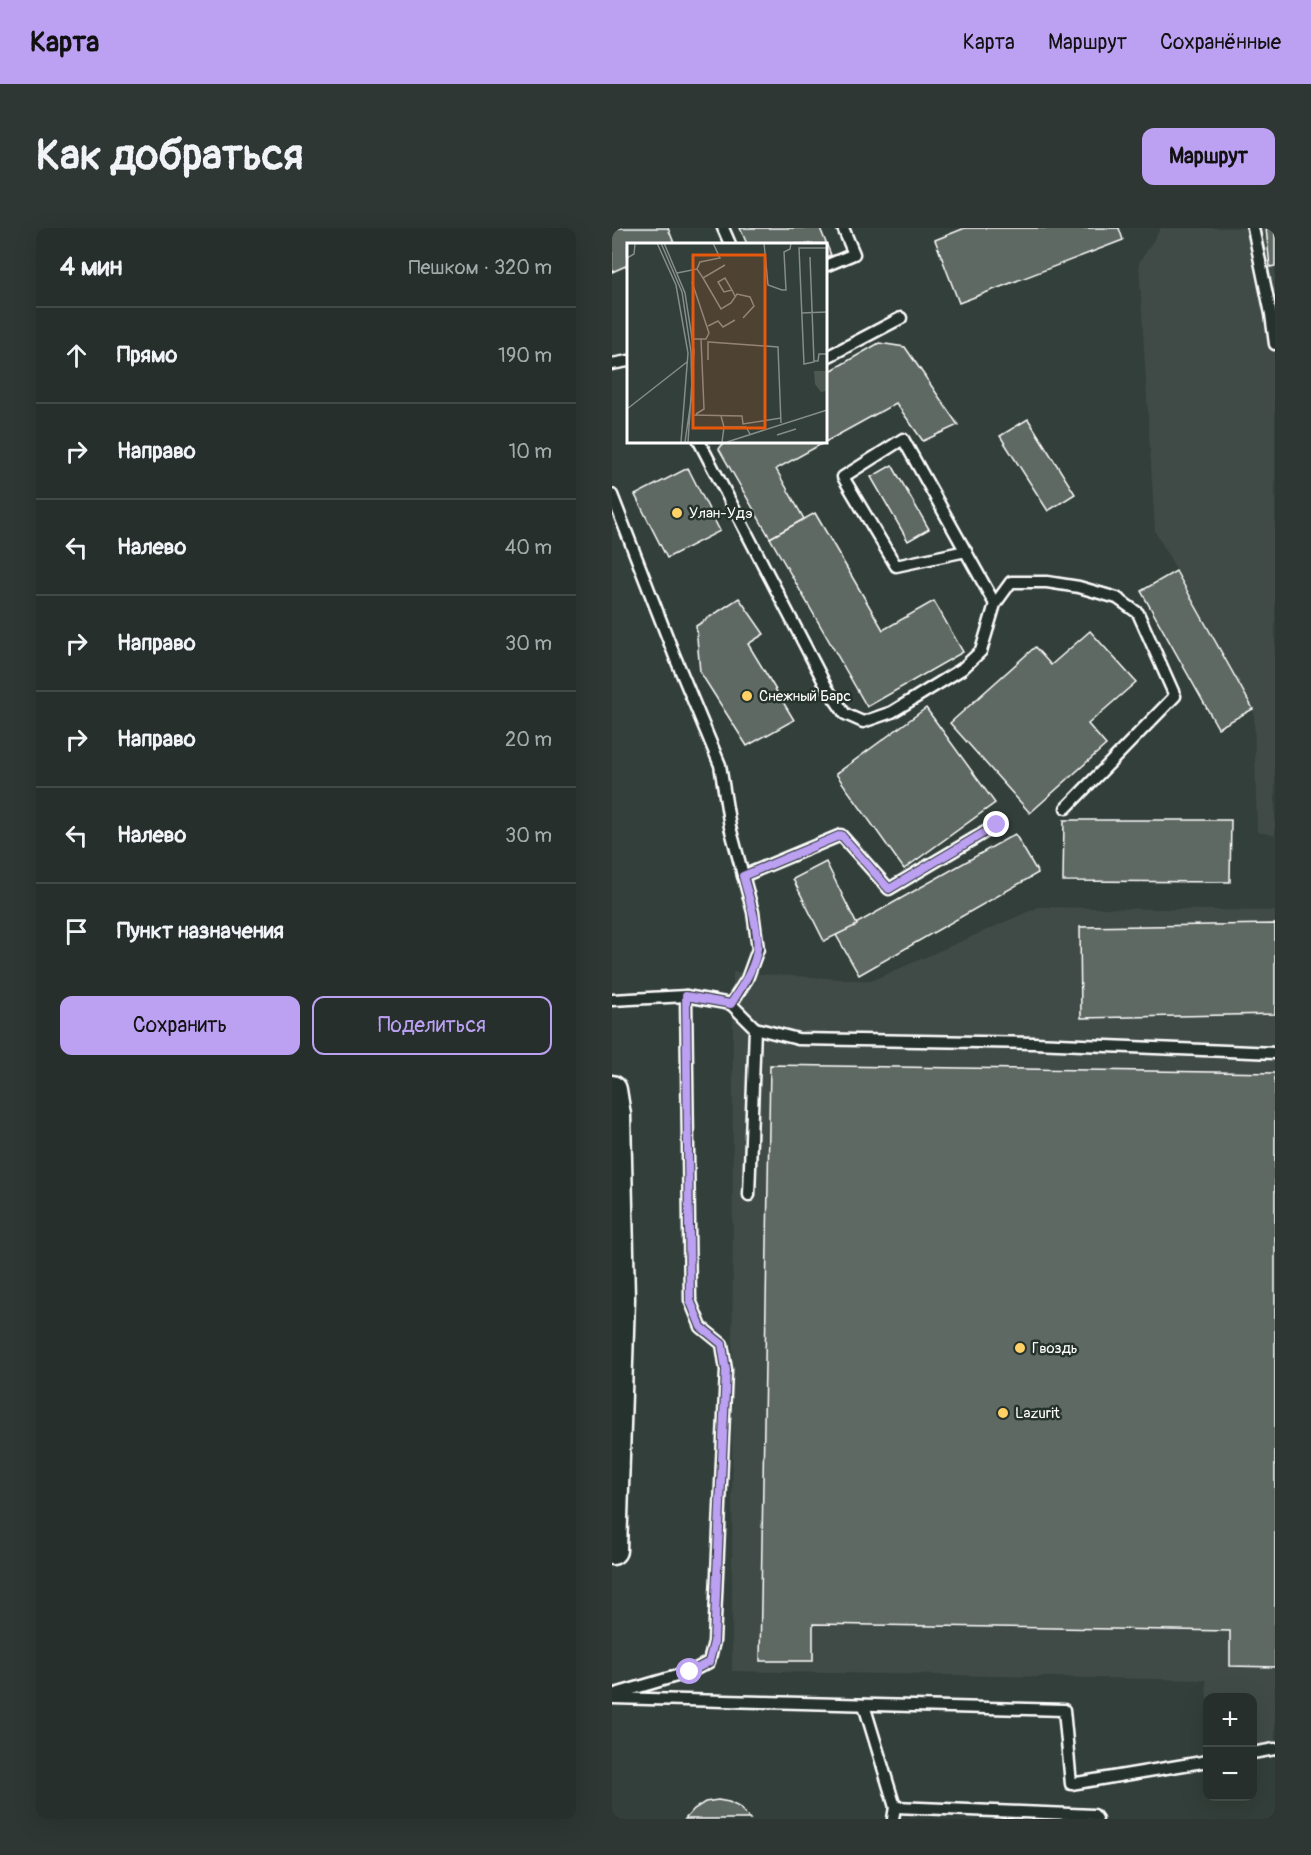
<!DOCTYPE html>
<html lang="ru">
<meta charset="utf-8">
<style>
body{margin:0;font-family:Pangolin,sans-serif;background:#2e3734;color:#f1f3f6}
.controls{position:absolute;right:18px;bottom:18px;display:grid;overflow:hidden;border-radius:12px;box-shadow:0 6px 24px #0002}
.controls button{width:54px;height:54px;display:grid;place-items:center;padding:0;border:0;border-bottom:2px solid #424a48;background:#262f2c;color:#f1f3f6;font:30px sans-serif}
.stop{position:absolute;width:18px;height:18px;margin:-14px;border:4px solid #bca0f2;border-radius:50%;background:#fff}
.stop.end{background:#bca0f2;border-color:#fff;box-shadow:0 2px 6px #0008}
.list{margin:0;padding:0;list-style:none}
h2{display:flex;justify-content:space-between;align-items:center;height:78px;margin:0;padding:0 24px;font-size:26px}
h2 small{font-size:20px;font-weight:400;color:#a4a9a9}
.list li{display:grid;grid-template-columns:39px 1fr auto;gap:18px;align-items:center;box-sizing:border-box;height:96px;padding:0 24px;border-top:2px solid #424a48}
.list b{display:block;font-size:22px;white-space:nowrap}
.list em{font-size:20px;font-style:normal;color:#a4a9a9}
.actions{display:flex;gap:12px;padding:18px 24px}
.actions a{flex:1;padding:14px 0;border:2px solid #bca0f2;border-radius:12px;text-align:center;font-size:21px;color:#bca0f2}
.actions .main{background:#bca0f2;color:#111}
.icon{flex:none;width:33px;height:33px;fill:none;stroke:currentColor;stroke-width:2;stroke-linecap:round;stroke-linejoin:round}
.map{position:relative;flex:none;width:663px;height:1591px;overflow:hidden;border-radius:12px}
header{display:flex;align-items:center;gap:36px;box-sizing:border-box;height:84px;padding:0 30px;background:#bca0f2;color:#111}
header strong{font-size:28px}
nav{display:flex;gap:33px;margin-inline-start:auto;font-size:21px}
.intro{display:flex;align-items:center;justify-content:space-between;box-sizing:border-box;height:144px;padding:0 36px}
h1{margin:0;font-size:42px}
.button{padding:15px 27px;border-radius:12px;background:#bca0f2;color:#111;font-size:21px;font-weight:700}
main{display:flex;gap:36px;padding:0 36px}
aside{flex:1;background:#262f2c;border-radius:12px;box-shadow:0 6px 24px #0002}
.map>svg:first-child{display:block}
.built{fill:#404c47}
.building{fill:#5f6964;stroke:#fff;stroke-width:1.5}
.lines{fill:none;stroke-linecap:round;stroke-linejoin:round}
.service-casing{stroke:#fff;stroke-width:15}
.secondary-casing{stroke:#fff;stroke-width:33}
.service{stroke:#26332d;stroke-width:10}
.secondary{stroke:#26332d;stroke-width:28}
.route{stroke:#bca0f2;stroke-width:8}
.poi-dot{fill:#ffd166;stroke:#26332d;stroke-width:2}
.labels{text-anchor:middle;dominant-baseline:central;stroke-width:5;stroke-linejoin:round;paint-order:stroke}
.poi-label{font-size:15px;fill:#fff;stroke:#26332d;text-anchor:start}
.inset-road{fill:none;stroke:#858c89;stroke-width:1.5}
.view{fill:#e8590c;fill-opacity:0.15;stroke:#e8590c;stroke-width:3}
.inset-edge{fill:none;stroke:#fff;stroke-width:3}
</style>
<header>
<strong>Карта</strong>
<nav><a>Карта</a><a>Маршрут</a><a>Сохранённые</a></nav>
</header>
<div class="intro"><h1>Как добраться</h1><a class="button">Маршрут</a></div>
<main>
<aside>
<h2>4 мин<small>Пешком · 320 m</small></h2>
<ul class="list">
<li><svg class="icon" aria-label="ahead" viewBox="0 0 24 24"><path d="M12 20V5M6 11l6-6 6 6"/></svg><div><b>Прямо</b></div><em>190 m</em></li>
<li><svg class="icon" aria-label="right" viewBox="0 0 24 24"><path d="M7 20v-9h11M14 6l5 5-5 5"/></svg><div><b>Направо</b></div><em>10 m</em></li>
<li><svg class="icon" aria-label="left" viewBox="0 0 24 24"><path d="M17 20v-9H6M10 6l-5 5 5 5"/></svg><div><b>Налево</b></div><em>40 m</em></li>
<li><svg class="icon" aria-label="right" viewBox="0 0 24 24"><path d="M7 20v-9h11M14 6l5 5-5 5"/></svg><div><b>Направо</b></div><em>30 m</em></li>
<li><svg class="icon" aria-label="right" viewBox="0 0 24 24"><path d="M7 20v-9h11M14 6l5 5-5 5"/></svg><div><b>Направо</b></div><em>20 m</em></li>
<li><svg class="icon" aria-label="left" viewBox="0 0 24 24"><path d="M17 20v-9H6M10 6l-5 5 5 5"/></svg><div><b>Налево</b></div><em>30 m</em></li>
<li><svg class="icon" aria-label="arrive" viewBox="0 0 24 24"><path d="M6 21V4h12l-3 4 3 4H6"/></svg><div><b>Пункт назначения</b></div></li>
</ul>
<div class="actions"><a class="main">Сохранить</a><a>Поделиться</a></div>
</aside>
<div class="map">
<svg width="663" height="1591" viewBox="0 0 663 1591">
<rect width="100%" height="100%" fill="#333f3a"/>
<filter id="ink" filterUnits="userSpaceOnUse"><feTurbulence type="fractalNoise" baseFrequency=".0167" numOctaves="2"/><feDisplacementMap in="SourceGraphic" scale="12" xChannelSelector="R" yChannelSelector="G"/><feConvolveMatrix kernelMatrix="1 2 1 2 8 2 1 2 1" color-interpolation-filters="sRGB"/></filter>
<g filter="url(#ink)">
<g class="built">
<path d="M549,0h114v607l-18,-3 -3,-120 -99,-181 -16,-268z"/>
<path d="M427,679l236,4v834l-22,7 -1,-54h-44l-1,2 -1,-20 -474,-9 1,-699 138,9z"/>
</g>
<g class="building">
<path d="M0,0h56l6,15 -46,1v21l-16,7z"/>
<path d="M128,0h80l11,27 -6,2v-13h-78z"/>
<path d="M353,0h154l4,12 -164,63 -24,-63z"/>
<path d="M654,0h9v38l-5,1z"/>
<path d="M267,115l26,4 53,78 -35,16 -27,-38 -120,66 28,50 -34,19 -51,-89 6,-8h100v-67z"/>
<path d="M416,191l47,75 -27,17 -48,-75z"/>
<path d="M280,237l37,64 -21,12 -37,-64z"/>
<path d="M76,240l32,63 -53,27 -32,-63z"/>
<path d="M203,285l68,117 51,-29 29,51 -96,55 -97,-169z"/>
<path d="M564,343l77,138 -35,19 -77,-137z"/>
<path d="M127,370l25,36 -16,10 46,76 -47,26 -47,-74 -4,-46z"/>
<path d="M478,403l46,51 -48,42 18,21 -76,68 -80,-90 85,-76 16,18z"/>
<path d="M314,480l69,95 -91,66 -68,-95z"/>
<path d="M452,592h167l-1,62 -167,-1z"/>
<path d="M403,606l23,39 -179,102 -23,-40z"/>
<path d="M214,634l31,63 -33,16 -31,-62z"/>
<path d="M663,696v90l-194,4 -1,-91z"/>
<path d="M158,837l505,8v594l-45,-1v-35l-417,-7v37h-53z"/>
<path d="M106,1572l11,2 10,5 11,12h-65l9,-10 11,-7z"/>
</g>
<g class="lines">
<defs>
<g id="service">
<path d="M111,0l7,16"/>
<path d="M641,0l18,86 4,30"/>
<path d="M213,38l29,-12 -11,-26"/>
<path d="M213,130l76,-40"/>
<path d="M0,136l16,-3"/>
<path d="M87,213l128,247 18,26 18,8 29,-10 70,-43 19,-18 14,-47 16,-22h36l32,5 38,11 21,15 37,83 -109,112"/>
<path d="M0,267l63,162 45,108 10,62 23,85 5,37 -11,30 -16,25 -45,-8 -74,4"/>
<path d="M354,323l-70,15 -53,-89 60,-38 92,165"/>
<path d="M131,648l98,-41 48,54 108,-64"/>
<path d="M119,776l24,24 -6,167"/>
<path d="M143,800l43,11 236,4 241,10"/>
<path d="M0,1467l78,-23 19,-10 5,-20 12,-272 -4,-26 -21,-17 -11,-27 -4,-304"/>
<path d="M0,1470l452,12 7,74 137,-23"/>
<path d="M252,1477l31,102 -2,12"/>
<path d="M640,1525l23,-4"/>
<path d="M283,1579l199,8 3,4"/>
</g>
<path id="secondary" d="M0,862l4,25 4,184 -8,251"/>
</defs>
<use href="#service" class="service-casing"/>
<use href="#secondary" class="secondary-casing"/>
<use href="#service" class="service"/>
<use href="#secondary" class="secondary"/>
</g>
</g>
<g class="lines" filter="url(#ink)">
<path class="route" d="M78,1444l19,-10 5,-20 12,-272 -4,-26 -21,-17 -11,-27 -4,-304 45,8c10,-17 24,-35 26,-55 3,-17 -9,-55 -14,-73l98,-41 48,54 108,-64"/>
</g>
<g class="poi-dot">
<circle cx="65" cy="285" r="6"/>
<circle cx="135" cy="468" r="6"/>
<circle cx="408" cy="1120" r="6"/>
<circle cx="391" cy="1185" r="6"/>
</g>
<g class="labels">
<g class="poi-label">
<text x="77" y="285">Улан-Удэ</text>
<text x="147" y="468">Снежный Барс</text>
<text x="420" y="1120">Гвоздь</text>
<text x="403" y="1185">Lazurit</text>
</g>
</g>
<g transform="translate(15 15)">
<rect width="200" height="200" fill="#333f3a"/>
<path d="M187,128h12v20l-5,1 -6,-8z" fill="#4d5853"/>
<path class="inset-road" d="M30,0l19,42 12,68 -7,89M34,0l21,49 9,60 1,42 -7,48M37,0l21,50 9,58 -6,91M137,0l4,42 14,5h4l-2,-38 6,-3 1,-6M183,14l4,105 -10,2 -5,-116h28M0,15l7,-4 1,-10M70,26l3,-7 20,-4 -7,-15M50,30l20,-4 6,9 22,-13M76,35l18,31 10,-6 6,-9 13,3 4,9 -11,12M105,47l-8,2 -6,-10 7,-4 7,12 3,6M174,70l26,-1M81,83l10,-5 5,6 12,-7M65,96h14l3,-6 -17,-51M81,98v19M82,99l69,5 3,76M187,118h4l1,-7h8M0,166l60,-47M69,171l8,-5 -3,-70M65,172l50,1 1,8 38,-6M94,173l3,11 -2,15M97,184h22l4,7M150,192l19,-6M100,199l100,-32"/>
<path class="view" d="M66,12h72v173h-72z"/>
<rect width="200" height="200" class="inset-edge"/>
</g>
</svg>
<div class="controls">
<button>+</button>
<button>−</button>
</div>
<div class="stop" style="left:78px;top:1444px"></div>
<div class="stop end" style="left:385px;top:597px"></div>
</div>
</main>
